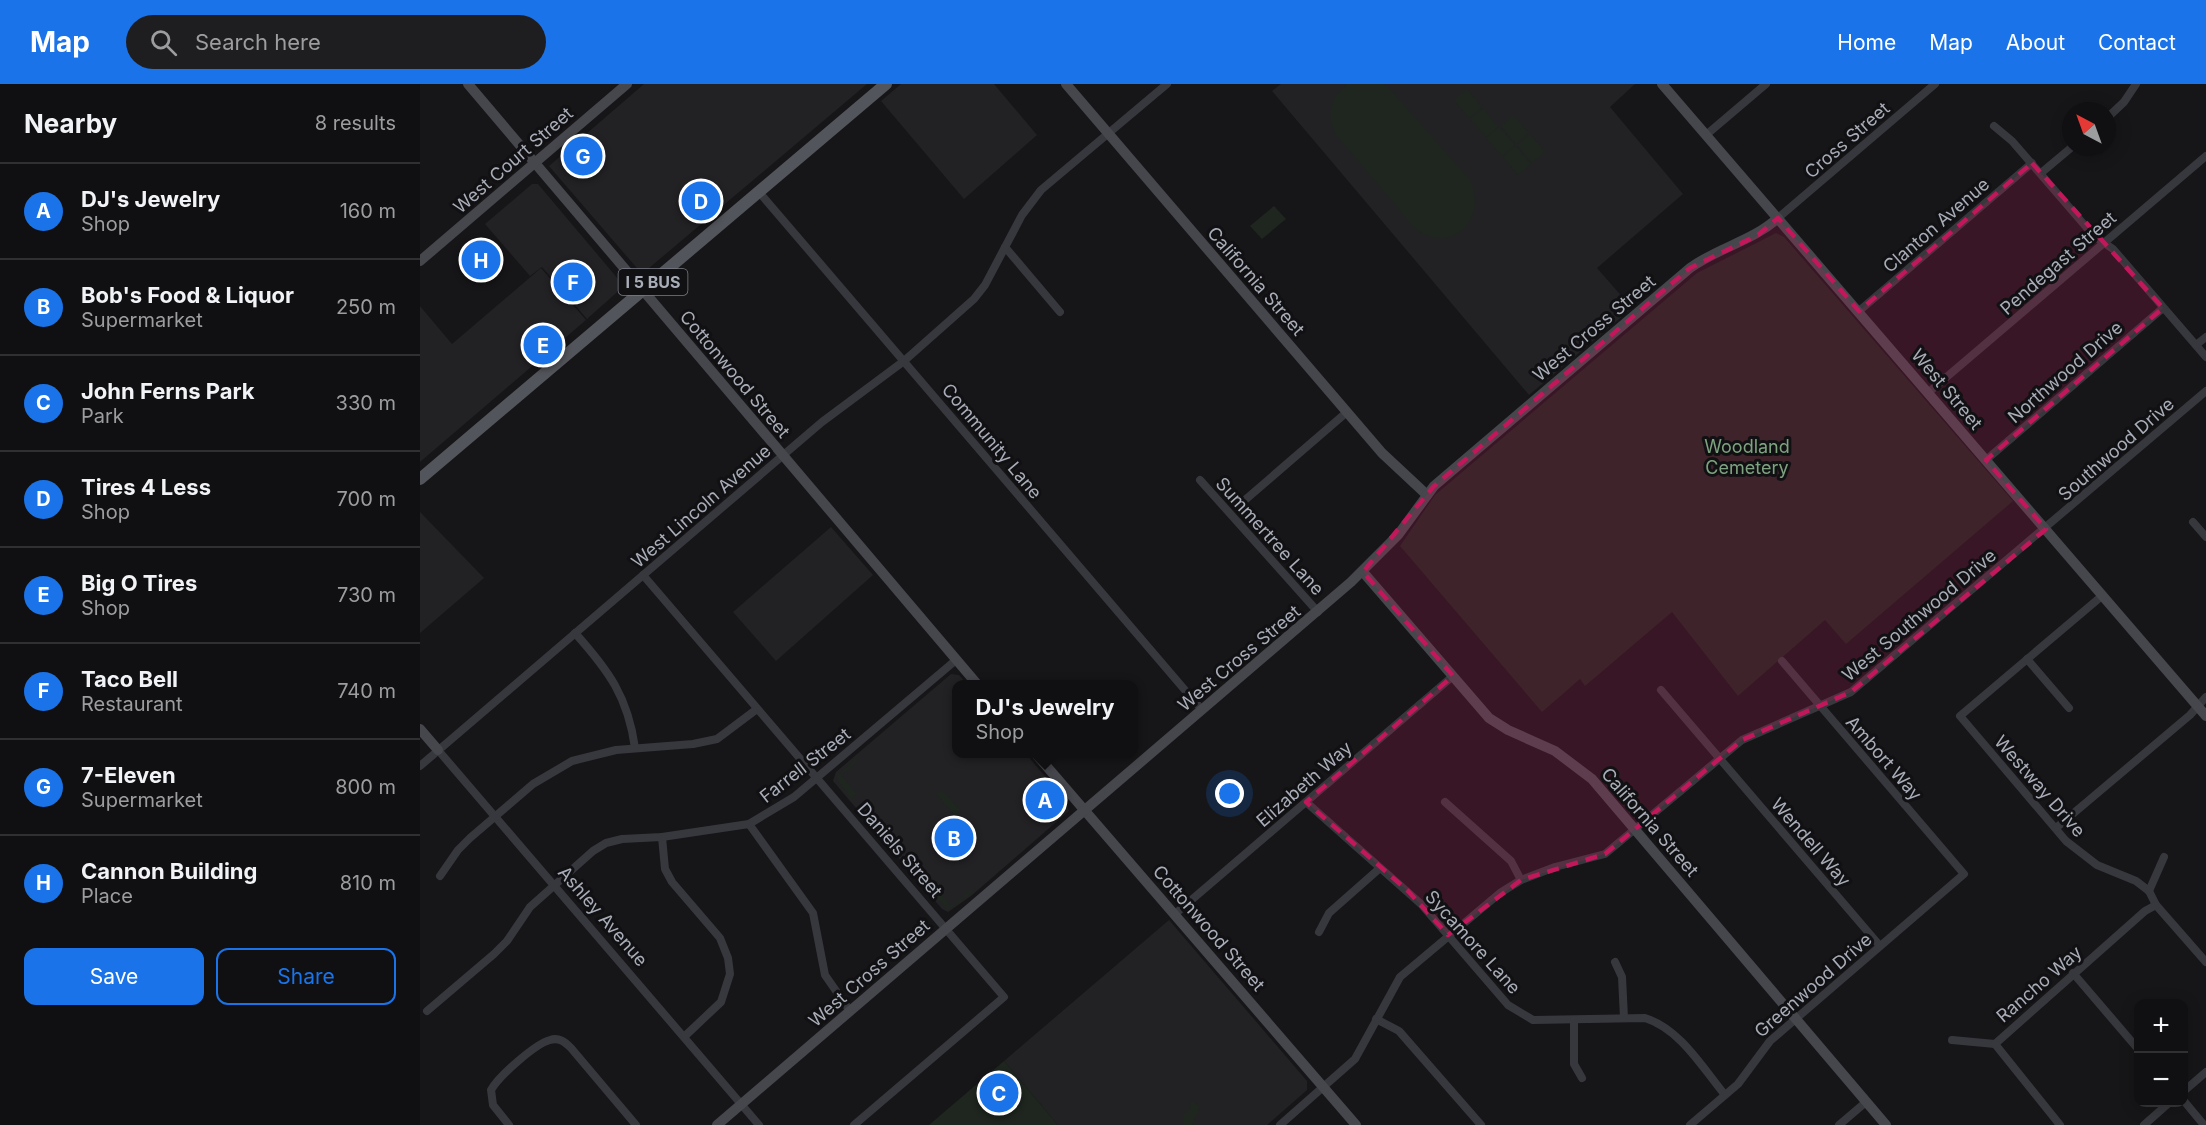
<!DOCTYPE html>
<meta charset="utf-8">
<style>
body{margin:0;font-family:Inter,sans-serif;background:#1e1e20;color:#f1f3f6}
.controls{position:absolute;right:18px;bottom:18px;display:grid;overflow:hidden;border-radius:12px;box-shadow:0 3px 15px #0003}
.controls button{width:54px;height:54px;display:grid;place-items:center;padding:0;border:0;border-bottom:2px solid #303032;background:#101012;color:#f1f3f6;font:30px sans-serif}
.compass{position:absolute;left:1642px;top:18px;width:54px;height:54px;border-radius:50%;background:#101012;box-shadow:0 3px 15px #0003;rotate:319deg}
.you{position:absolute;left:810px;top:710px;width:21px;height:21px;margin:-15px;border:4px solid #fff;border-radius:50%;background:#1a73e8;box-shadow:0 0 0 9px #1a73e833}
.badge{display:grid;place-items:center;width:39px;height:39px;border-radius:50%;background:#1a73e8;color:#fff;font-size:20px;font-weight:700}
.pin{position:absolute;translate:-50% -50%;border:3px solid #fff;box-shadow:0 2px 6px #0006}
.popup{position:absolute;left:532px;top:596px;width:186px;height:78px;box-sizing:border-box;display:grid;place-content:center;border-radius:12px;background:#101012;filter:drop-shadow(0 2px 4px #0005);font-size:20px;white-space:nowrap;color:#9c9d9f}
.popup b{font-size:22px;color:#f1f3f6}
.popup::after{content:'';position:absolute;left:50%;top:100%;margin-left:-12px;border:12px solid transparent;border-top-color:#101012}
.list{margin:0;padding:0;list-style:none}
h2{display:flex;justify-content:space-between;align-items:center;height:78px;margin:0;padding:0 24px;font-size:26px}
h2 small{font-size:20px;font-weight:400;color:#9c9d9f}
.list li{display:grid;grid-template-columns:39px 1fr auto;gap:18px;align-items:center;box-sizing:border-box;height:96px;padding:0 24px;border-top:2px solid #303032}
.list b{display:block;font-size:22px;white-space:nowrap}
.list p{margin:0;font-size:20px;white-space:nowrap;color:#9c9d9f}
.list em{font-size:20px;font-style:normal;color:#9c9d9f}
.actions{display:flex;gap:12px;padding:18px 24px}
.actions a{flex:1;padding:14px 0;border:2px solid #1a73e8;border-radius:12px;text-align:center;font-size:21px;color:#1a73e8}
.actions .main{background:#1a73e8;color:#fff}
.icon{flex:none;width:33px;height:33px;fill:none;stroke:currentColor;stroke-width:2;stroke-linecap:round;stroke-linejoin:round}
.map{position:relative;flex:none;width:1786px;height:1041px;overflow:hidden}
header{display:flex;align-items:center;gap:36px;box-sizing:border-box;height:84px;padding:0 30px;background:#1a73e8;color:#fff}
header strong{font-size:28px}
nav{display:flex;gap:33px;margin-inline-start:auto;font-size:21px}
.search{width:420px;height:54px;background:#1e1e20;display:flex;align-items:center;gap:15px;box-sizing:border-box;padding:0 21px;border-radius:33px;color:#9c9d9f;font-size:22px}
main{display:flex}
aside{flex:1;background:#101012}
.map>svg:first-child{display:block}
.built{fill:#222225}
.green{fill:#1e261f}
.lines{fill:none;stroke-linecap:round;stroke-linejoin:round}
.street{stroke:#37383d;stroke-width:8}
.secondary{stroke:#45474d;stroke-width:10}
.primary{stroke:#53555c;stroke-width:12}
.marked{fill:#c2185b;fill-opacity:0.2;stroke:#c2185b;stroke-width:4.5;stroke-dasharray:12 8;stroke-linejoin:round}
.labels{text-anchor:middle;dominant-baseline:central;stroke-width:6;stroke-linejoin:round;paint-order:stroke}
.shield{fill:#111113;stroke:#7b7e86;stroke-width:1.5}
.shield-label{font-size:16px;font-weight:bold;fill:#a8adb8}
.street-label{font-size:18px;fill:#a8adb8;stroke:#111113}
.park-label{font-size:18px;fill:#7fa381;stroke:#111113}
</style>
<header>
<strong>Map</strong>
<div class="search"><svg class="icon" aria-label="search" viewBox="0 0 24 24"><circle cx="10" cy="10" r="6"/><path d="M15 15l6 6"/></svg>Search here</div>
<nav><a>Home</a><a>Map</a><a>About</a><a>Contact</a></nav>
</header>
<main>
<aside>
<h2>Nearby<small>8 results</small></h2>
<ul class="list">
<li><span class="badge">A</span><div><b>DJ's Jewelry</b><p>Shop</p></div><em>160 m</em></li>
<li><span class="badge">B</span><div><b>Bob's Food &amp; Liquor</b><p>Supermarket</p></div><em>250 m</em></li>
<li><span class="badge">C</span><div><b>John Ferns Park</b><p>Park</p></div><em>330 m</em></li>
<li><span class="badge">D</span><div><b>Tires 4 Less</b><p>Shop</p></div><em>700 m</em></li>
<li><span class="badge">E</span><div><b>Big O Tires</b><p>Shop</p></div><em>730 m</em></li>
<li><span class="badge">F</span><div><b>Taco Bell</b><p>Restaurant</p></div><em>740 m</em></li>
<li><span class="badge">G</span><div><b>7-Eleven</b><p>Supermarket</p></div><em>800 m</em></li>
<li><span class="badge">H</span><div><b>Cannon Building</b><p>Place</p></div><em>810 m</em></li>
</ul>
<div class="actions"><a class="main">Save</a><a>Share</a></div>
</aside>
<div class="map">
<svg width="1786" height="1041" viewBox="0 0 1786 1041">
<rect width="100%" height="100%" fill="#161618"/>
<g class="built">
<path d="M224,0h223l-225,190 -93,-108z"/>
<path d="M481,0h93l43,51 -73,64 -83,-98z"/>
<path d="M861,0h354l-25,23 73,87 -86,74 35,40 -103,87 -257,-304z"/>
<path d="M112,100h6l86,102 -37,33 -45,-52 -12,9 -45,-52z"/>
<path d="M121,184l45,52 -166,142v-156l32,38z"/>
<path d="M0,428l64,66 -64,55z"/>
<path d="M411,443l42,48 -97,86 -43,-49z"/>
<path d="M531,590l8,1 8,9h-11v70h70l40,47 3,10 -98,85 -23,16 -6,-3 -109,-128 3,-9z"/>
<path d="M749,836l138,161v9l-40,35h-209l-54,-64z"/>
</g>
<g class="green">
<path d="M928,0h36l4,3 81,92c20,35 -14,76 -50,52 -10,-7 -17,-19 -25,-28 -19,-23 -39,-45 -58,-68 -10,-19 -6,-38 12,-51z"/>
<path d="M1047,5l15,18 -13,11 -15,-18z"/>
<path d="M1063,24l15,19 -12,10 -16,-18z"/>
<path d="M1093,31l16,18 -13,11 -15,-18z"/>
<path d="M1079,43l16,18 -13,11 -16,-18z"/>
<path d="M1110,50l15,18 -13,11 -15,-18z"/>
<path d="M1096,62l15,18 -13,11 -15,-18z"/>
<path d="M854,122l12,13 -24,20 -12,-13z"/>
<path d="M1356,149l8,4 229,264 -167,143 -21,-24 -87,76 -66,-84 -87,74 -5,-7 -38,33 -142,-166 35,-51 262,-222z"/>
<path d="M436,675l2,2 -17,14 16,19 -6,5 -15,-22z"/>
<path d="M522,706l19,21 -6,5 -18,-21z"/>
<path d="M508,795l23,27 20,-16 2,2 -25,18 -25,-26z"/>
<path d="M584,977l54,64h-129z"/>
<path d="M771,1016l9,7 -8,18h-9l1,-11 6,-5z"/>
</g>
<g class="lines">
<g class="street">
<path d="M1687,34l17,-16 12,-18"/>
<path d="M1574,42l18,15 82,95 19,13 93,108"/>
<path d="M1286,51l60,-51"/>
<path d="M1621,89l31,-26"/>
<path d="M339,108l443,518"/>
<path d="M1358,134l157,-134"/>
<path d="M585,163l55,65"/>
<path d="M1439,227l173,-148"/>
<path d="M1776,261l10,-8"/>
<path d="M1509,308l277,-236"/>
<path d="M1566,376l177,-152"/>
<path d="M780,396l118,132"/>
<path d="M818,422l109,-94"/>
<path d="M1773,438l13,15"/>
<path d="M223,491l361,422 -150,128"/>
<path d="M1683,511l-143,121 106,125 31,24 39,16 13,10 7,14 50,57"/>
<path d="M155,549c34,38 53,64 60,115"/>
<path d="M1607,575l42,49"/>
<path d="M1241,606l219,256"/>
<path d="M18,666l321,375"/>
<path d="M0,682l402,-344 82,-61 70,-62 11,-14 37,-70 19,-25 126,-106"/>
<path d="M886,718l115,102 87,101 25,15 112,-2c35,11 57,49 80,77"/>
<path d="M1025,718l66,59 10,19"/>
<path d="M329,740l64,89 12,62 25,36"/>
<path d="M1636,744l134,-113 16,-18"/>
<path d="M242,753l3,32 7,13 48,56 8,20 2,16 -9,28 -36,34"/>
<path d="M20,792l18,-26 12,-12 63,-54 39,-23 44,-11 77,-6 24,-5 40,-30"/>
<path d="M1729,807l15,-34"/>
<path d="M755,830l278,-238"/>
<path d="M899,848l10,-19 51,-45"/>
<path d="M1195,878l7,15 2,41"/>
<path d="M1653,889l65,76"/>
<path d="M7,927l67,-57 13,-13 23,-34 63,-56 13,-8 16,-4 40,-2 87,-13 45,-27 162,-137"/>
<path d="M956,935l23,12 82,94"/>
<path d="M1154,936v44l8,14"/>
<path d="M1532,956l43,4"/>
<path d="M1575,960l150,-133 11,-6"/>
<path d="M1575,960l65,81"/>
<path d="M1764,1007l22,-19"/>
<path d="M1764,1017l20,24"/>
<path d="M89,1041l-16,-20 -2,-15c8,-14 44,-46 59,-50 9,-3 15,2 21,8l65,77"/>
<path d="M860,1041l75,-66 45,-82 100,-84 21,-13 34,-13 50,-13 137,-114 109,-48 355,-301"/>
<path d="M1270,1041l48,-41 32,-43 194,-167 -182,-213"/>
<path d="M1419,1041l27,-23"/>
<path d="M1724,1041l26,-23"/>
</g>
<g class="secondary">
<path d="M48,0l509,600"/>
<path d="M646,0l316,369 45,42"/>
<path d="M1242,0l544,632"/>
<path d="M0,177l207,-177"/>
<path d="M943,488l126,146 19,12 47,21 37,28 294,346"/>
<path d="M0,645l18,21"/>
<path d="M616,670l320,371"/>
<path d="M297,1041l634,-543 47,-47 36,-49 256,-218c29,-21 61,-26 88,-50"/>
</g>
<path class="primary" d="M0,395l466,-395"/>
</g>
<path class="marked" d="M1612,79l131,145 -177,152 60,69 -195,163 -109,48 -137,114 -84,26 -73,55 -40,-44 -102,-89 147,-126 -90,-104 70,-85 257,-219 68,-33 20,-17 81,93z"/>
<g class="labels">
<rect class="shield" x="198.5" y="185" width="69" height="26" rx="4.5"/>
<g class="shield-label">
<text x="233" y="198">I 5 BUS</text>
</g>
<g class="street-label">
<text transform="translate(1427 56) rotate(-41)">Cross Street</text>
<text transform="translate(93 76) rotate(-41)">West Court Street</text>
<text transform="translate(1516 141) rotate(-41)">Clanton Avenue</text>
<text transform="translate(1638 179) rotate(-41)">Pendegast Street</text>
<text transform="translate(836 197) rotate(49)">California Street</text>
<text transform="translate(1174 244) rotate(-40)">West Cross Street</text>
<text transform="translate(1645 288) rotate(-41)">Northwood Drive</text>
<text transform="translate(315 290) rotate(50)">Cottonwood Street</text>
<text transform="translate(1527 305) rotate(50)">West Street</text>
<text transform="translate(572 357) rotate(50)">Community Lane</text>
<text transform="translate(1696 365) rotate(-41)">Southwood Drive</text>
<text transform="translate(281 422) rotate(-41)">West Lincoln Avenue</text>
<text transform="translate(850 452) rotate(48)">Summertree Lane</text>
<text transform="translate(1499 531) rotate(-40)">West Southwood Drive</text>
<text transform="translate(819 574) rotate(-40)">West Cross Street</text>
<text transform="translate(1464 674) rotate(49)">Ambort Way</text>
<text transform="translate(385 681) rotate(-38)">Farrell Street</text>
<text transform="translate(884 700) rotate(-41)">Elizabeth Way</text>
<text transform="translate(1620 702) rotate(49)">Westway Drive</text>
<text transform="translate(1230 738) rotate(49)">California Street</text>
<text transform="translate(1391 758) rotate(49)">Wendell Way</text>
<text transform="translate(480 766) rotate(49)">Daniels Street</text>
<text transform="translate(183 832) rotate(49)">Ashley Avenue</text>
<text transform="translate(789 844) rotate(49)">Cottonwood Street</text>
<text transform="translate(1053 858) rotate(48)">Sycamore Lane</text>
<text transform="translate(449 889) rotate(-41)">West Cross Street</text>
<text transform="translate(1619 900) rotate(-41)">Rancho Way</text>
<text transform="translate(1393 901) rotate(-41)">Greenwood Drive</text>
</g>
<g class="park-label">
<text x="1327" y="362">Woodland<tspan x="1327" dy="21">Cemetery</tspan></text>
</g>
</g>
</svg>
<div class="controls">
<button>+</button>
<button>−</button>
</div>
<svg class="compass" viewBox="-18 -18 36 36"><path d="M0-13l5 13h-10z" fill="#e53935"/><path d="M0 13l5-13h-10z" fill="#9c9d9f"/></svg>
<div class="you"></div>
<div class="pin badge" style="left:625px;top:716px">A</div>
<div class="popup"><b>DJ's Jewelry</b>Shop</div>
<div class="pin badge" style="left:534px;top:754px">B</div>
<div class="pin badge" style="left:579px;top:1009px">C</div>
<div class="pin badge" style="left:281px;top:117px">D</div>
<div class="pin badge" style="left:123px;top:261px">E</div>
<div class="pin badge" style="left:153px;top:198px">F</div>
<div class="pin badge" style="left:163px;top:72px">G</div>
<div class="pin badge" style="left:61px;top:176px">H</div>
</div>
</main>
